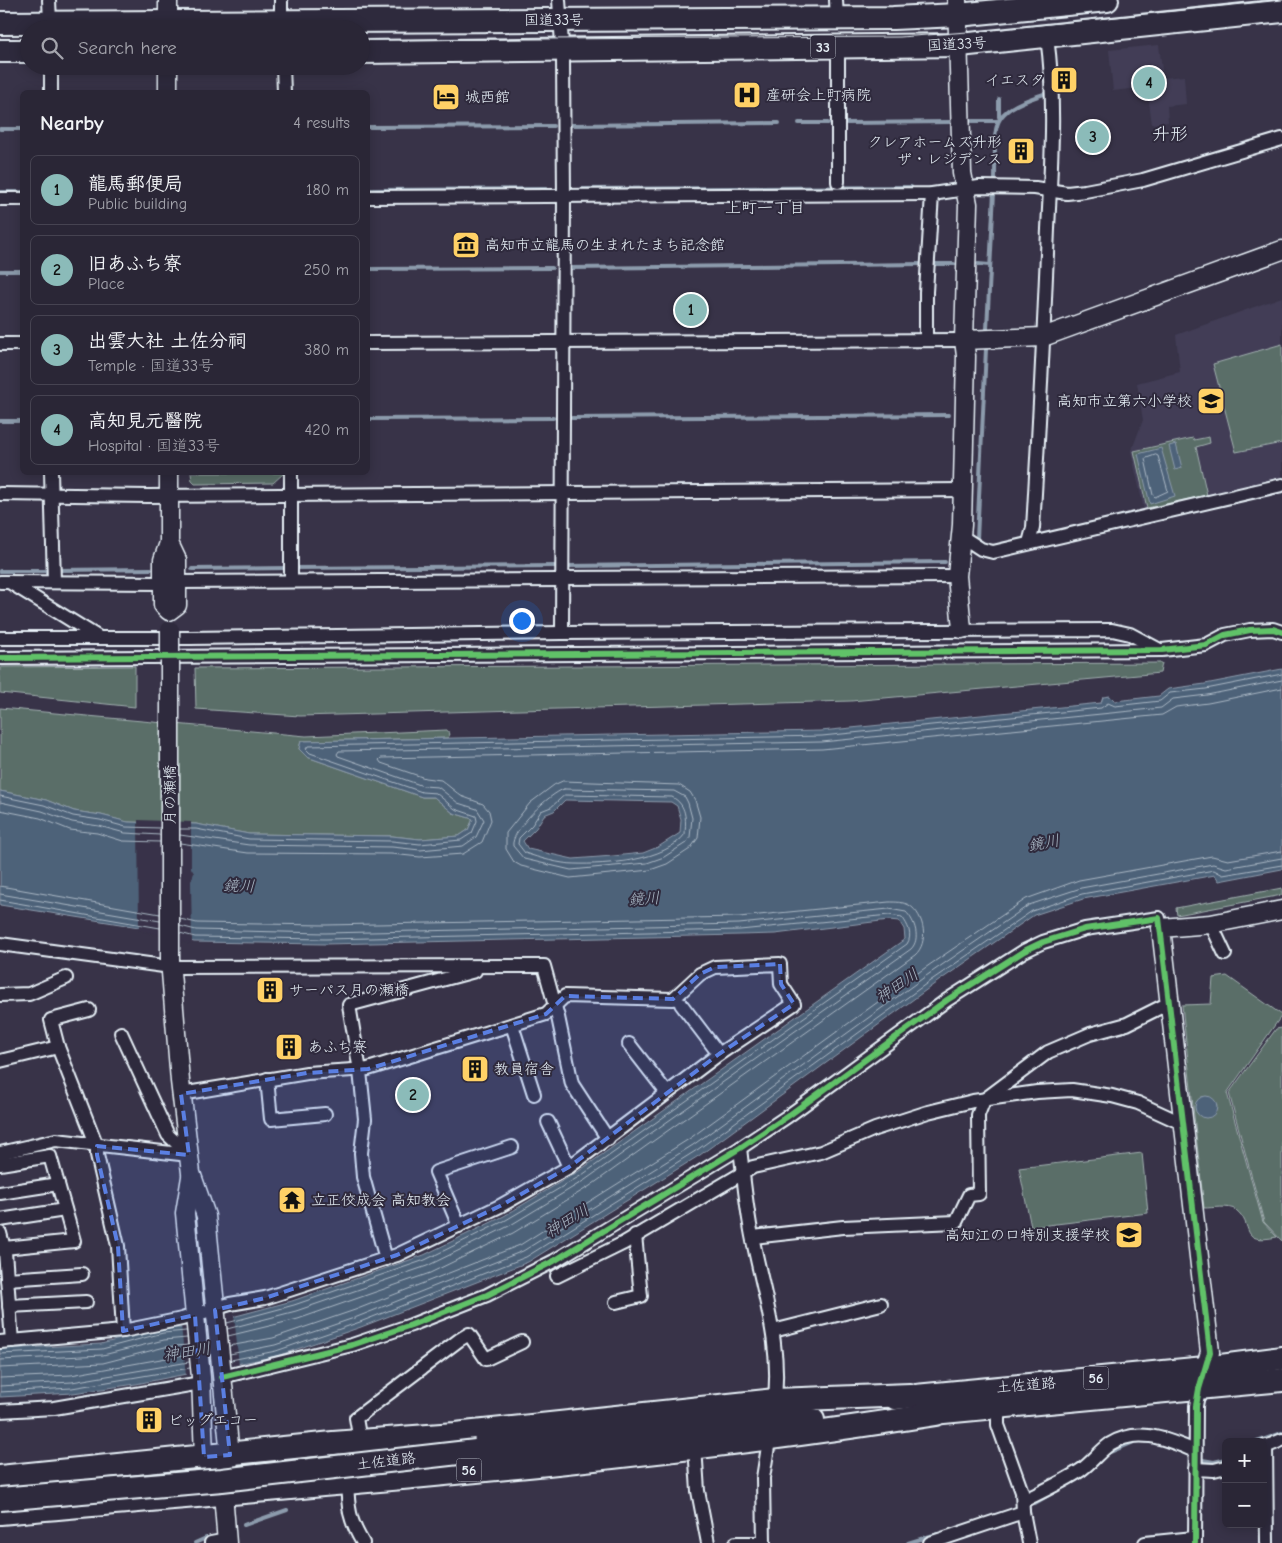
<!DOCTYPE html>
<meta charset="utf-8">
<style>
body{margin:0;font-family:"Comic Neue","Klee One",sans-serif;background:#322e3e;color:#f1f3f6}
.controls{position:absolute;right:15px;bottom:15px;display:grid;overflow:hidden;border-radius:8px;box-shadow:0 2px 12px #0003}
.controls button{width:45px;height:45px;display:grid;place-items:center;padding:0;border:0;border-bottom:1px solid #464351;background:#2a2636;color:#f1f3f6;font:25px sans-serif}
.you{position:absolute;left:521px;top:620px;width:18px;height:18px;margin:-12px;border:4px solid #fff;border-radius:50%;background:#1a73e8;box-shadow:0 0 0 8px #1a73e833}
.badge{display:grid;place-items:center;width:32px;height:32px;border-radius:50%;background:#8bbbb9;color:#111;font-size:16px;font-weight:700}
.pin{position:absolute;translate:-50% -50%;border:2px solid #fff;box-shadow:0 1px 5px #0006}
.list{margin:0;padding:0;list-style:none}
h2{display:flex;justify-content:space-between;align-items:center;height:65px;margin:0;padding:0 20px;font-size:21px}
h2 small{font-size:16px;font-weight:400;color:#a5a5ad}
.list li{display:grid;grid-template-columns:32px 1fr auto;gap:15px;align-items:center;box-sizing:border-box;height:70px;margin:0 10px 10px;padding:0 10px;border:1px solid #464351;border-radius:8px}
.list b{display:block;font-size:19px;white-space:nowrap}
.list p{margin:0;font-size:16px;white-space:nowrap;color:#a5a5ad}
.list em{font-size:16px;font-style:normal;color:#a5a5ad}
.icon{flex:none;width:28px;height:28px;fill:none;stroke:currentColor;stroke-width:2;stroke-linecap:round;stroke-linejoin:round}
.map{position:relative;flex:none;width:1282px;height:1543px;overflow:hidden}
.search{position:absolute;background:#2a2636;box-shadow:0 2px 12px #0003;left:20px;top:20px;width:350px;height:55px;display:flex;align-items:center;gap:12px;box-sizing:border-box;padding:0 18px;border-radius:28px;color:#a5a5ad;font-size:19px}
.panel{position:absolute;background:#2a2636;box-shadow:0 2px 12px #0003;left:20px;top:90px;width:350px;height:385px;border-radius:8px}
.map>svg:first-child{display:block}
.built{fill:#423e56}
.green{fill:#5a6e67;stroke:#a1b0b0}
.water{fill:#4e6279;stroke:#8c9bac;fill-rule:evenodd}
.pier{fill:#383348}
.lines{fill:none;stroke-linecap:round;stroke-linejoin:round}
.shore{stroke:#aab8c5;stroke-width:1}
.stream{stroke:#8c9bac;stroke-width:4}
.street-casing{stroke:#e8f1f8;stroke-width:16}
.secondary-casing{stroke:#e8f1f8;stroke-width:21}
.highway-casing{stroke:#e8f1f8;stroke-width:26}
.street{stroke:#2f2a3d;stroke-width:12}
.secondary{stroke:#2f2a3d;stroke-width:18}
.highway{stroke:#2f2a3d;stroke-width:22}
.tram{stroke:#e8f1f8;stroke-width:1}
.secondary-bridge-casing{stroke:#e8f1f8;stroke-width:21;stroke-linecap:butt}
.highway-bridge-casing{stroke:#e8f1f8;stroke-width:26;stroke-linecap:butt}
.secondary-bridge{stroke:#2f2a3d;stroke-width:18}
.highway-bridge{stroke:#2f2a3d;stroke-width:22}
.cycleway-casing{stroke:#2f2a3d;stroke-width:9}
.cycleway{stroke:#61c268;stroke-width:6}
.marked{fill:#5a7fe2;fill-opacity:0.2;stroke:#5a7fe2;stroke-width:4;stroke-dasharray:10 6;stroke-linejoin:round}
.labels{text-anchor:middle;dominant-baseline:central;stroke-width:4;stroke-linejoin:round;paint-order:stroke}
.shield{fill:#2f2a3d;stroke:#b0b5c0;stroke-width:1}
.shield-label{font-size:14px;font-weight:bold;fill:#e8f1f8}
.street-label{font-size:15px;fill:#e8f1f8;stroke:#2f2a3d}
.poi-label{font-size:15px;fill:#e8f1f8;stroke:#2f2a3d;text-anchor:start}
.neighbourhood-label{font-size:16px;fill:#e8f1f8;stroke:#2f2a3d}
.water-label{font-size:16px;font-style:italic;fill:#aab8c5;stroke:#2f2a3d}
.quarter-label{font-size:18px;fill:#e8f1f8;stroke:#2f2a3d}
</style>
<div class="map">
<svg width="1282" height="1543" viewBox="0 0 1282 1543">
<rect width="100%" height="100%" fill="#383348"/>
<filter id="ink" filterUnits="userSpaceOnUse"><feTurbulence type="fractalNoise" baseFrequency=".02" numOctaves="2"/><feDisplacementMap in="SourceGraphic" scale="10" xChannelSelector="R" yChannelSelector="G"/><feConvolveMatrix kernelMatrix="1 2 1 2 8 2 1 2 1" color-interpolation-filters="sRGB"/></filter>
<g filter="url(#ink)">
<g class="built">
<path d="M1159,45l4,33 21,-2 2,28 -19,2 1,16 -16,2 -5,-37 -34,4 -4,-41z"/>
<path d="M1282,297v182l-137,35 -14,-62 12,-32 -6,-37 43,-11 -4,-37z"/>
</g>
<g class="green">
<path d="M1282,344v99l-46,9 -23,-88z"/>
<path d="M1209,437l1,6 -14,4 11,48 -60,13 -13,-57 59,-13 1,2z"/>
<path d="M284,473l-11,10 -78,1 -3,-3 -1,-8z"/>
<path d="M1162,663l-2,10 -309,28 -551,15 -104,-7 -1,-41z"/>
<path d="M135,666v41l-135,-14v-26z"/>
<path d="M0,708l306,28 141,-6 3,4 -2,4 -147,3 -2,8 8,8 115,40h12l19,16 20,6 -5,11 -9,6 -39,3 -28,-3 -143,-2 -53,-10 -69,-2 -26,-7 -27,-4 -28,-11 -46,-9z"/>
<path d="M1282,888v7l-105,20 -1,-7z"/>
<path d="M1227,976l55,39 -55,78 36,129 14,15c-39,8 -22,-12 -41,-27 -7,-5 -23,-2 -32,-2l-22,-203 29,-1 2,-26z"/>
<path d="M1282,1028v213l-18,-19 -35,-129 47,-64z"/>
<path d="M1142,1153l6,60 -117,14 -12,-59z"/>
</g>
<g class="water">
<path d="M1176,444l6,24 -7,2 -6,-24z"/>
<path d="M1161,448l14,48 -25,8 -12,-50z"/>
<path d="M1282,669v200l-63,12 -4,-6 -132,24 -49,16 -101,70 -233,170 -172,107 -167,65 -84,29 -141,28 -63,9 -73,4v-48l101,-5 61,-16h18l56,-12 56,-15 132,-46 80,-39 75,-45 326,-232 -1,-10 -5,-8 -10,-1 -114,14 -35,1 -415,9 -131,-2 -55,-15 -139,-22v-114l46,9 28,11 27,4 27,7 68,2 53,10 143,2 28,3 39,-3 9,-6 5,-11 -20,-6 -19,-16h-12l-115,-40 -8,-8 2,-8 520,-10 280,-28 2,-6 7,-1 5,5 44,-5 9,-7 37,-5zM565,800l106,2 6,4 4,13 -1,14 -22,14 -15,6 -30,3 -40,3 -45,-10 -5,-8 13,-13 8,-13 10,-4z"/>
<circle cx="1206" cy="1107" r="11"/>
</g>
<g class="pier">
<path d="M138,820l53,2v46l3,5 -3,8 1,63 -53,-14z"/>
<path d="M234,1314l5,52 -53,10 -5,-51z"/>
</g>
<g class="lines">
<g class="shore">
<path d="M1156,455l2,1 10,35 -13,6 -2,-2 -8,-36z"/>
<path d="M563,781l116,4 11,7 5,8 5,17 -2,21 -8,11 -23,15 -17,6 -80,8 -49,-12 -7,-4 -8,-13v-16l24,-30 24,-18z"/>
<path d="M564,789l110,2 11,6 3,6 4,15 -2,19 -4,6 -22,14 -17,6 -76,7 -47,-11 -11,-13c-3,-15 37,-53 51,-57z"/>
<path d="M565,795l107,2c15,8 14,22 13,37 -19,27 -80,31 -110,30 -15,0 -36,-6 -50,-11l-7,-9 1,-6 13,-13 9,-14 10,-4z"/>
<path d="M0,796l44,9 29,11 27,4 26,7 34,1"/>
<path d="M0,802l42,9 30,11 27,4 26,7 35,2"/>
<path d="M0,810l40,8 30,12 27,3 26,8 37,1"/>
<path d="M180,829h16l53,10 143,2 28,3 41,-4 11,-7 5,-12 -1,-5 -21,-7 -19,-16 -14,-1 -112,-39 -4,-4 2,-3 514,-10 279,-28 7,-5 7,3 45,-5 10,-8 36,-4 76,-15"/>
<path d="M180,835l69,10 143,2 28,3 43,-4 13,-9 8,-17 -7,-11 -19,-6 -20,-16 -15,-1 -85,-30 -1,-2 2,-3 483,-9 339,-34 12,-9 34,-4 75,-15"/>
<path d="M180,843l68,10 143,1 29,3 43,-3 19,-12 9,-22 -2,-9 -6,-7 -22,-8 -20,-16 -16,-2 -44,-15 -2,-3 2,-2 441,-9 340,-34 14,-8 32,-4 74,-15"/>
<path d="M0,886l160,28"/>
<path d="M0,894l160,27"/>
<path d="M0,900l160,28"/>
<path d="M180,919l17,4 128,2 414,-8 150,-15c7,0 14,0 20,3 16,10 20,38 6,50l-325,231 -77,47 -83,40 -132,46 -70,17"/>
<path d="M180,926l16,4 129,3 414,-9 150,-15 17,3c9,9 15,27 5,37l-326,231 -76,46 -82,40 -131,45 -69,18"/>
<path d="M180,933l15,4 130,2 415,-9 149,-15 13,2c6,8 11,18 5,27l-325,231 -76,45 -81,40 -131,45 -67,18"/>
<path d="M229,1346l44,-8 82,-28 165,-65 169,-106 233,-169 104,-71 53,-19 133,-24 16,4 54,-9"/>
<path d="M0,1354l102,-5 61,-16 23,-2"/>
<path d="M230,1354l45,-9 82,-28 166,-66 170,-106 233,-169 103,-71 52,-17 132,-24 13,4 56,-10"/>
<path d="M0,1360l103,-5 61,-15 23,-2"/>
<path d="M231,1360l45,-9 84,-29 166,-65 171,-107 233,-169 102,-70 50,-17 132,-24 9,5 59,-10"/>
<path d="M0,1368l103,-5 62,-16 23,-2"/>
<path d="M0,1378l71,-3 118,-21"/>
<path d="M0,1386l72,-4 117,-20"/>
<path d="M0,1392l72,-4 118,-20"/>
</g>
<g class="stream">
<path d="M999,99v18"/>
<path d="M972,121h25"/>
<path d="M799,123h29"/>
<path d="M847,123l104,-1"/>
<path d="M572,125l207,-2"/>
<path d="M368,127l185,-1"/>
<path d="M0,129h22"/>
<path d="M995,181c1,-59 -10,-68 52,-88"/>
<path d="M582,189l329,-2"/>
<path d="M368,190l178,-1"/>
<path d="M0,192h22"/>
<path d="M933,264h21"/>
<path d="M978,264l12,1"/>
<path d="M572,268l351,-4"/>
<path d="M368,269l184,-1"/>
<path d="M0,271h22"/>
<path d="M987,329l7,-137"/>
<path d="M572,418l377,-3"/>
<path d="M368,419l185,-1"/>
<path d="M0,421h22"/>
<path d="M977,539l9,-190"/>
<path d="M566,566l379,-4"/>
<path d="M295,568l262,-2"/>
<path d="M192,569l96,-1"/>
<path d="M57,570l94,-1"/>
<path d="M0,571h49"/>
<path d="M1257,1442l25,-9"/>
<path d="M1108,1453l26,-11"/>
<path d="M1197,1459l17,3 12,-3"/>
<path d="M1035,1503l41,-24"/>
<path d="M244,1525l43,-15"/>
<path d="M195,1543l11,-5"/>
<path d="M908,1543l29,-9"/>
</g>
<defs>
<g id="street">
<path d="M49,0l1,22"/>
<path d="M281,0v23"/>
<path d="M559,0l4,59 1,138 -2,436"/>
<path d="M836,0l1,19"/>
<path d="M51,66v26"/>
<path d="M283,66l1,26"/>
<path d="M838,182v-135"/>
<path d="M368,197l564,-3 47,-7 56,1 32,5 18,-2 58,-11 139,-41"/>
<path d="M0,199h22"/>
<path d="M926,340v-48l6,-98"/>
<path d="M368,343l596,-3"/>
<path d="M0,344h22"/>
<path d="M51,472l3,110"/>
<path d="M291,472v109"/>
<path d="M0,494l148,2 816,-6"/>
<path d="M961,536l20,13 12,3 289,-67"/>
<path d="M1029,543l4,-15c6,-100 11,-199 15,-299 3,-64 8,-128 -1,-192"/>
<path d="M561,578l396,-2"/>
<path d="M0,582l163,1"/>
<path d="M9,582l89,55"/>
<path d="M177,582l384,-2"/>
<path d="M0,638h190l372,-5 550,-3 18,4 28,15"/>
<path d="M0,658l1162,-8 44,-5 19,-10 25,-5 23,-1 9,3"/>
<path d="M1211,924l14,30"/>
<path d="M0,944l171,23 373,-1 14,51 14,67 36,55"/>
<path d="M0,995l29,-1 37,-16"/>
<path d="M681,1004l38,50"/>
<path d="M512,1025l22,69"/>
<path d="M121,1033l47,102 21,20"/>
<path d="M629,1044l38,49"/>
<path d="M58,1047l-7,-27 38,-10"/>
<path d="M0,1061l58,-14 39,99v9l21,91 5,85"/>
<path d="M267,1079l4,40 54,-5"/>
<path d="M548,1122l21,45"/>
<path d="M740,1148c4,34 7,69 15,102 11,52 27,102 19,155"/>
<path d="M0,1153l56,-13 133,15"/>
<path d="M0,1164l50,-8 24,85 -70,7"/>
<path d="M0,1193l58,-9"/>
<path d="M0,1220l65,-10"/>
<path d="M459,1226l-23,-54 76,-25"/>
<path d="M0,1233l5,19 7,89"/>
<path d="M753,1237l90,-10 113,-5 13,-27 10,-1 -1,-79 6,-15 64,-48 42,-18 37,-10 34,-17 9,-1"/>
<path d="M386,1259l-23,-82 -2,-24 4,-34 -5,-48 -11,-66 126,-34"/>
<path d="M557,1276l67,-33 129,-76 68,-15 54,-23 53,-17 45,-11 64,-9 35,-2 40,6 26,7 37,17h9"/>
<path d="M7,1279l75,-5"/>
<path d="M616,1302l25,-6 -6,-61"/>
<path d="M9,1306l77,-4"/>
<path d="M773,1331l108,-27"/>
<path d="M0,1342l123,-11 59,-12 48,-15 35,-6 132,-43 103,-49 69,-39 150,-113 75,-50 -13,-20 -1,-20 -65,3 -15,7 -27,25 -108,-3 -19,18 -178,55 -61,4 -126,21"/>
<path d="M222,1377l130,-32 59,-20 76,-30 67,-34 186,-113 48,-32 159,-116 77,-49 19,-9 42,-13 74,-11 2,10"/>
<path d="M998,1408v17l24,67 1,20 6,31"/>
<path d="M0,1411l54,-3 147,-25"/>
<path d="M360,1441l-4,-23 103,-78 10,-6 17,25 36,-17"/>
<path d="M1266,1446l1,97"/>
<path d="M695,1447l3,44 10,52"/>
<path d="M1263,1448l19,-8"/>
<path d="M1195,1469l19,1 12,-3"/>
<path d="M347,1481c1,27 2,39 16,62"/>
<path d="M1023,1501c20,-10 40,-19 58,-31 11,-8 19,-19 29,-26 29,-18 58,-4 85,7"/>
<path d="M211,1543l16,-3"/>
<path d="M736,1543h21"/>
<path d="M764,1543l-1,-65 7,-44"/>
<path d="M930,1543l93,-31"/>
<path d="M1145,1543l49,-5"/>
<path d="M1195,1543l1,-137 3,-17"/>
</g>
<g id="secondary">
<path d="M168,0v29"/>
<path d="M957,0l5,173 6,31 -4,136 2,16 -4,169 -5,51 5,53"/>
<path d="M168,66v26"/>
<path d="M964,340l79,-3 239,-87"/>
<path d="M169,472v71l-6,17v45l6,6 8,-6v-45l-8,-17"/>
<path d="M170,960l10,121 11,92 15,43 24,239 -7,38 4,50"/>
<path d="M191,1177l-6,36 16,164 3,80 18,33"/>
<path d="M1202,1379l8,-27 -49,-424 50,-4 71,-14"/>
</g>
<g id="highway">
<path d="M0,23l893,-5 65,-3 149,-15"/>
<path d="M0,51h29"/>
<path d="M361,52l599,-7 322,-34"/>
<path d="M895,1398l310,-30 77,-10"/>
<path d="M922,1414l360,-34"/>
<path d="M476,1451l295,-31h42"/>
<path d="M0,1477l333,-34 122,-9 320,-34 135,-5"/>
<path d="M0,1513c312,-28 627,-49 936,-99"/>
</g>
</defs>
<use href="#street" class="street-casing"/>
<use href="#secondary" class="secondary-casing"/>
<use href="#highway" class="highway-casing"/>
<use href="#street" class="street"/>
<use href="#secondary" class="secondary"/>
<use href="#highway" class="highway"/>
<g class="tram">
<path d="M0,35h29"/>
<path d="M361,40l539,-3 81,-6 301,-31"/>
</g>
<defs>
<path id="secondary-bridge" d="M170,630v330"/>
<path id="highway-bridge" d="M0,1499l222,-19 254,-29"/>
</defs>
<use href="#secondary-bridge" class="secondary-bridge-casing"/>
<use href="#highway-bridge" class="highway-bridge-casing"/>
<use href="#secondary-bridge" class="secondary-bridge"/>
<use href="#highway-bridge" class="highway-bridge"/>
<defs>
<g id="cycleway">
<path d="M0,658l1162,-8 44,-5 19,-10 25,-5 23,-1 9,3"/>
<path d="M222,1377l130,-32 59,-20 76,-30 67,-34 186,-113 48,-32 159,-116 77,-49 19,-9 42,-13 74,-11 51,434 -11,37 -3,17 -1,137"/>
</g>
</defs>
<use href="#cycleway" class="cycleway-casing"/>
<use href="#cycleway" class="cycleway"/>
</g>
</g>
<path class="marked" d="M780,964l1,20 13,20 -75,50 -150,113 -69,39 -103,49 -132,43 -50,12 15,145 -26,2 -9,-142 -72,16 -5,-85 -21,-91v-9l92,9 -8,-61 126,-21 61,-4 178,-55 19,-18 108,3 27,-25 15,-7z"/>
<defs>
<symbol id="building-square" viewBox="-11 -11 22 22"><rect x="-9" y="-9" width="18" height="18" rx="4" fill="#ffd166" stroke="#2f2a3d"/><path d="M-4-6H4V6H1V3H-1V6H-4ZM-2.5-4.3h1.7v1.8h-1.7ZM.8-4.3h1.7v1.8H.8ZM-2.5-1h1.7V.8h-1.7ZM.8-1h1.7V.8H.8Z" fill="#111"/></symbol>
<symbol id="hospital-square" viewBox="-11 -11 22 22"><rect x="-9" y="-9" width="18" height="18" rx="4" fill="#ffd166" stroke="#2f2a3d"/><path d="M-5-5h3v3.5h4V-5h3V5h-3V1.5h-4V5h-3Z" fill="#111"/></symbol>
<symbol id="hotel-square" viewBox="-11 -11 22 22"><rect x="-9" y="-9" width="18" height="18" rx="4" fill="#ffd166" stroke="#2f2a3d"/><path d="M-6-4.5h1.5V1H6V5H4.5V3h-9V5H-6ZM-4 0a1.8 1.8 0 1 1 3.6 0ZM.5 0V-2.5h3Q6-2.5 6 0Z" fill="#111"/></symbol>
<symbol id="museum-square" viewBox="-11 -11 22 22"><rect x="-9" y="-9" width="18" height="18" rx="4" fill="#ffd166" stroke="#2f2a3d"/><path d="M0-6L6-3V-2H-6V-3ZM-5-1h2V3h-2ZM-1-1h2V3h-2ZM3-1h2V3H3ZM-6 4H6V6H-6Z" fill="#111"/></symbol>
<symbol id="school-square" viewBox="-11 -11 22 22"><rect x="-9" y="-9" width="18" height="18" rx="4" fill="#ffd166" stroke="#2f2a3d"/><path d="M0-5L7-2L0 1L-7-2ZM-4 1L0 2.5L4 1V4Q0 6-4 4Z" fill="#111"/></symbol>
<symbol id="temple-square" viewBox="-11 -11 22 22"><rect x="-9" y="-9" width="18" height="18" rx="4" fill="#ffd166" stroke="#2f2a3d"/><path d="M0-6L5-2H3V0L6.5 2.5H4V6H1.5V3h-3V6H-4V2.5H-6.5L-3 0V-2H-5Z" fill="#111"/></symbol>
</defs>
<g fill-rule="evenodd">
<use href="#building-square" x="1048" y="64" width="32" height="32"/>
<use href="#hospital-square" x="731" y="79" width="32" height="32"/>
<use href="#hotel-square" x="430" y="81" width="32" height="32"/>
<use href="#building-square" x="1005" y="135" width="32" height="32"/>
<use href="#museum-square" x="450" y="229" width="32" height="32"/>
<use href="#school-square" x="1195" y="385" width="32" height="32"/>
<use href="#building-square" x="254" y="974" width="32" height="32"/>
<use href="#building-square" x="273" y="1031" width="32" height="32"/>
<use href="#building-square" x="459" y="1053" width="32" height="32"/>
<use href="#temple-square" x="276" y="1184" width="32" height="32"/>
<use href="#school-square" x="1113" y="1219" width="32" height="32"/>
<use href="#building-square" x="133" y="1404" width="32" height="32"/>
</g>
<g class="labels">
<g class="shield">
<rect x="810.5" y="35.5" width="25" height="23" rx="4"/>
<rect x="1083.5" y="1366.5" width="25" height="23" rx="4"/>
<rect x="456.5" y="1458.5" width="25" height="23" rx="4"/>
</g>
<g class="shield-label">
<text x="823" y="47">33</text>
<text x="1096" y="1378">56</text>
<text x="469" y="1470">56</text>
</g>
<g class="street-label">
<text x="554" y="20">国道33号</text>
<text transform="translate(957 44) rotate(-3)">国道33号</text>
<text transform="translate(170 795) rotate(-90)">月の瀬橋</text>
<text transform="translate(1026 1385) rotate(-5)">土佐道路</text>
<text transform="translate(386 1461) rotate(-7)">土佐道路</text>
</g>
<g class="poi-label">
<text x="1045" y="80" text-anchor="end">イエスタ</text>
<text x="766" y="95">産研会上町病院</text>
<text x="465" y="97">城西館</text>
<text x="1002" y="142" text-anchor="end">クレアホームズ升形<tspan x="1002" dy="17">ザ・レジデンス</tspan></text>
<text x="485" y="245">高知市立龍馬の生まれたまち記念館</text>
<text x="1192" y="401" text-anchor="end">高知市立第六小学校</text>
<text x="289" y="990">サーパス月の瀬橋</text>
<text x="308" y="1047">あふち寮</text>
<text x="494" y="1069">教員宿舎</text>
<text x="311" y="1200">立正佼成会 高知教会</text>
<text x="1110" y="1235" text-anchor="end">高知江の口特別支援学校</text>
<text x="168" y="1420">ビッグエコー</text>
</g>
<g class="neighbourhood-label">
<text x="765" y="208">上町一丁目</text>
</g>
<g class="water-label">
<text transform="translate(1044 843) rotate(-10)">鏡川</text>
<text transform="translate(239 886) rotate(2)">鏡川</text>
<text transform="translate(644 899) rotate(-4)">鏡川</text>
<text transform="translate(897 986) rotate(-34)">神田川</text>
<text transform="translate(567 1221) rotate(-31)">神田川</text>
<text transform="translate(187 1352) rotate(-9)">神田川</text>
</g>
<g class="quarter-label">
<text x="1170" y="134">升形</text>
</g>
</g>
</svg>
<div class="controls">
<button>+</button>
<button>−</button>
</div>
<div class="you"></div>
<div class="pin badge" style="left:691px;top:310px">1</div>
<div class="pin badge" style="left:413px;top:1095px">2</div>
<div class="pin badge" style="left:1093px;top:137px">3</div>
<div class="pin badge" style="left:1149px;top:83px">4</div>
<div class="search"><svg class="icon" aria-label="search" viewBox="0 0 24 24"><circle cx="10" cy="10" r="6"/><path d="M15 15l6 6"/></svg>Search here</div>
<section class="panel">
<h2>Nearby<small>4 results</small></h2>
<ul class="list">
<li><span class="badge">1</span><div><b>龍馬郵便局</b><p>Public building</p></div><em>180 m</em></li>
<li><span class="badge">2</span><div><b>旧あふち寮</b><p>Place</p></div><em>250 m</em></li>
<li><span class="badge">3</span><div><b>出雲大社 土佐分祠</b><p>Temple · 国道33号</p></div><em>380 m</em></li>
<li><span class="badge">4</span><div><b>高知見元醫院</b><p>Hospital · 国道33号</p></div><em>420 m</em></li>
</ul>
</section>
</div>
